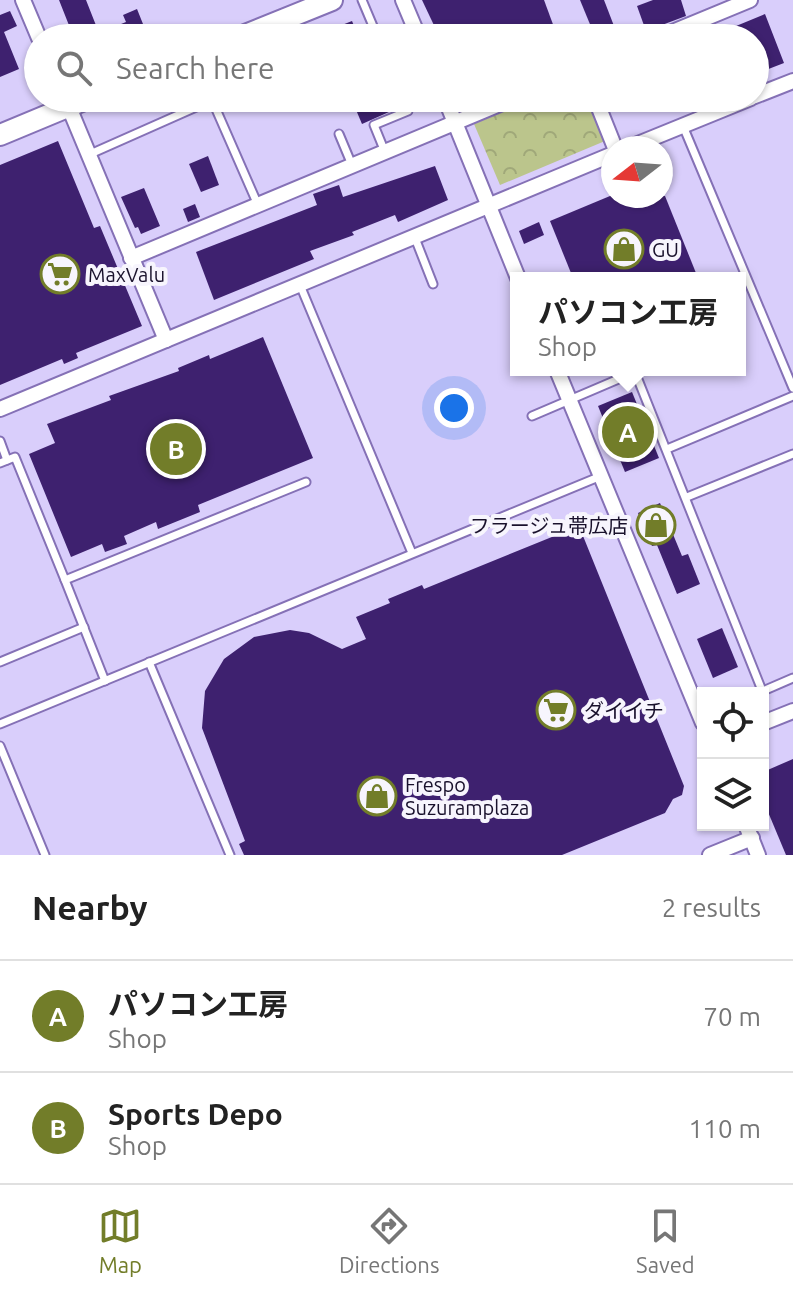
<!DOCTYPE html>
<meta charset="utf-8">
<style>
body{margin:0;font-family:Ubuntu,"Noto Sans JP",sans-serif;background:#f6f6f6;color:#222}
.controls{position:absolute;right:24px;bottom:24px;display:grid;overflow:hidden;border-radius:0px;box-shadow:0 2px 6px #0004}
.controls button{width:72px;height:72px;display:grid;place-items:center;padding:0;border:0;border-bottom:2px solid #e0e0e0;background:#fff;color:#222;font:40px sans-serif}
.compass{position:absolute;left:601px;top:136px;width:72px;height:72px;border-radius:50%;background:#fff;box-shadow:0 2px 6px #0004;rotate:253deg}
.you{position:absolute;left:454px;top:408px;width:28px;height:28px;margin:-20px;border:6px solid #fff;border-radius:50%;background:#1a73e8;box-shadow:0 0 0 12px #1a73e833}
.badge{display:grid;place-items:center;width:52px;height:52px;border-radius:50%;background:#727d29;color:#fff;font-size:26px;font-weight:700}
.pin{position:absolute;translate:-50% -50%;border:4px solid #fff;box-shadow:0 2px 8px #0006}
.popup{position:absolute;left:510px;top:272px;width:236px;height:104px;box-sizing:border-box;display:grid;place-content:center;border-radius:0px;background:#fff;filter:drop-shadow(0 2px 6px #0005);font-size:26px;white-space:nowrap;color:#767676}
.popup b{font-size:30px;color:#222}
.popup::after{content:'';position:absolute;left:50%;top:100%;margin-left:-16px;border:16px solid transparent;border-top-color:#fff}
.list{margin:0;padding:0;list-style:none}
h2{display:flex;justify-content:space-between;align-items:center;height:104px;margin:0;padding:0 32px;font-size:34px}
h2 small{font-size:26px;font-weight:400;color:#767676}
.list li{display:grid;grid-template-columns:52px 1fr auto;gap:24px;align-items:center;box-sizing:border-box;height:112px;padding:0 32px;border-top:2px solid #e0e0e0}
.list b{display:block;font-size:30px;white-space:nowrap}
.list p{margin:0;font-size:26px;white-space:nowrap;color:#767676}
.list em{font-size:26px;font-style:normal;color:#767676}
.icon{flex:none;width:44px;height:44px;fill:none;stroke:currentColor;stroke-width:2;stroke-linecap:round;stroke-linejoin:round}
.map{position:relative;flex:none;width:793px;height:855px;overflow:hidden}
.search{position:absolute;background:#fff;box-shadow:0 2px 6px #0004;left:24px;right:24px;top:24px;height:88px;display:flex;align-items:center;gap:20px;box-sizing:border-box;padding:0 28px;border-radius:44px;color:#767676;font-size:30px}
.sheet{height:328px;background:#fff}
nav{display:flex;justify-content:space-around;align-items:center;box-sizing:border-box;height:112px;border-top:2px solid #e0e0e0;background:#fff;font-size:22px;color:#767676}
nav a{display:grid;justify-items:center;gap:4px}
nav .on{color:#727d29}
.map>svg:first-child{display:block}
.park{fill:url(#park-crowns)}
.building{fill:#3e216f}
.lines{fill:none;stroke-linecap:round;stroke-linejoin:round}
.lane-casing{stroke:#8571b6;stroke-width:11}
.street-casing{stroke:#8571b6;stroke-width:18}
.secondary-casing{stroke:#8571b6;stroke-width:24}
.lane{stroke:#fff;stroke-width:7}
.street{stroke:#fff;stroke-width:14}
.secondary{stroke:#fff;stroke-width:20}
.labels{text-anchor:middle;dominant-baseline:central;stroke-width:8;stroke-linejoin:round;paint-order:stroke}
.poi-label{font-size:20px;fill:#19112c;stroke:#f7f5fd;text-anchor:start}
</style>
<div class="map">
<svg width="793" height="855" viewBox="0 0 793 855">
<defs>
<pattern id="park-crowns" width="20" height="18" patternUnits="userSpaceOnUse" patternTransform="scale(2)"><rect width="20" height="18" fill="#bbc58c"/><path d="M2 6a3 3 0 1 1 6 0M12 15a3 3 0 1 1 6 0" fill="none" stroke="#a0a879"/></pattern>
</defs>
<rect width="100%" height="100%" fill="#d9cefb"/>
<path class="park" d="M536,98h52l17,43 -105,44 -26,-61z"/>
<g class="building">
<path d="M59,0h27l13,33 27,-11 -3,-7 14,-6 10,25 -9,4h-64z"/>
<path d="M422,0h122l14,38h-118z"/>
<path d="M580,0h24l10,26 -20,8z"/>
<path d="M653,0h28l5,16 -40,15 -9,-25z"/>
<path d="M10,11l7,15 -13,6 15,37 -19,8v-62z"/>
<path d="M765,14l19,49 -23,9 -6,-15v-19h-48z"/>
<path d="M352,21l7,17h-47v-1z"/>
<path d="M351,98h32l6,14 -27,12z"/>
<path d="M58,141l36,87 6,-2 42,100 -66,27 2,5 -14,6 -2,-5 -62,26v-220z"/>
<path d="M208,156l11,29 -18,7 -12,-28z"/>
<path d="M435,166l13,34 -50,22 -3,-7 -43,17 2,3 -44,16 4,8 -100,41 -18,-48 121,-47 -4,-11 26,-9 4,12z"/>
<path d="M144,188l16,38 -19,8 -3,-7 -3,1 -14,-31z"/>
<path d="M610,196h55l33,82h-125l-23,-57z"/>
<path d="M195,204l5,13 -12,5 -5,-13z"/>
<path d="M539,222l5,13 -20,9 -5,-13z"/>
<path d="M263,337l50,121 -115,47 2,7 -42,17 -2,-7 -32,14 3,8 -22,8 -3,-8 -31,13 -42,-103 26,-11 -8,-19 64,-24 -2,-4 70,-25 -1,-3 31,-13 1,4z"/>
<path d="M632,392l27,66 -34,14 -27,-66z"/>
<path d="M660,503l22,53 6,-2 12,30 -23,10 -20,-49 -5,1 -14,-33z"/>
<path d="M579,526l105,260 -2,9 -9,4 -8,14 -103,42h-318l-5,-11 6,-3 -43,-113 3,-37 19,-32 30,-22 36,-7 19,3 33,16 24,-10 -10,-22 34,-14 -2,-4 34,-14 2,4z"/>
<path d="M722,628l16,39 -25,11 -16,-39z"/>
<path d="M793,759v96h-7l-23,-55v-28z"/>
</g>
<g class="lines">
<defs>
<g id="lane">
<path d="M362,0l16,38"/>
<path d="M683,126l110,262"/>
<path d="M339,134l13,31"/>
<path d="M385,152l-11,-27 34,-14 -5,-13"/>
<path d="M88,155l124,-55 46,105"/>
<path d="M415,238l18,46"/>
<path d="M300,285l112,268"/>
<path d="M532,416l103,-44 128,321"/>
<path d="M0,441l7,19"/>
<path d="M667,449l126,-53"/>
<path d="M0,463l15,-6 50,123"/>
<path d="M687,497l106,-43"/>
<path d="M0,662l84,-35"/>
<path d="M149,662l81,193"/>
<path d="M105,681l-40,-101 241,-98"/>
<path d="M763,691l30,-13"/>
<path d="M0,724l601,-248"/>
<path d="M0,746l45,109"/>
</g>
<g id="street">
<path d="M23,0l16,38"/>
<path d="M403,0l16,38"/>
<path d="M658,38l92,-38"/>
<path d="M755,96l38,-15"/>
<path d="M445,98l73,180"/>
<path d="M595,98l20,50"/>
<path d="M66,100l100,240"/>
<path d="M628,148l123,-50"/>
<path d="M131,258l383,-160"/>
<path d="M557,370l146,353"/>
<path d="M0,409l613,-255"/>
<path d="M763,723l30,-12"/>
<path d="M746,825l12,30"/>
<path d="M710,855l42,-17"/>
</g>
<g id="secondary">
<path d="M238,38l94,-38"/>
<path d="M0,135l89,-37"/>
</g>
</defs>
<use href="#lane" class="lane-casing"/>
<use href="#street" class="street-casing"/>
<use href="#secondary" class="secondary-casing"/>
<use href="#lane" class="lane"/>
<use href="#street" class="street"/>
<use href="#secondary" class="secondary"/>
</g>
<defs>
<symbol id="shop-ring" viewBox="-11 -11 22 22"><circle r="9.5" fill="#f7f5fd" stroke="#727d29" stroke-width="1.5"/><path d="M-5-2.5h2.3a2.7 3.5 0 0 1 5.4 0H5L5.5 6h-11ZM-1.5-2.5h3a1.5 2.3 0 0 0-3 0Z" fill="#727d29"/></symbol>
<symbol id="supermarket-ring" viewBox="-11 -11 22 22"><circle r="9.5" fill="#f7f5fd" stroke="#727d29" stroke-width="1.5"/><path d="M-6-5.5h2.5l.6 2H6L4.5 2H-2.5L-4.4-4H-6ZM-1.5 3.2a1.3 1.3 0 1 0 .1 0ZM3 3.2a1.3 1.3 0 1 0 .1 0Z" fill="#727d29"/></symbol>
</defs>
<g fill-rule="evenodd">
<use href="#shop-ring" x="602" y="227" width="44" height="44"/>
<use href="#supermarket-ring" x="38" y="252" width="44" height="44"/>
<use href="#shop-ring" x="634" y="503" width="44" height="44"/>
<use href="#supermarket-ring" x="534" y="688" width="44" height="44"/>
<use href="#shop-ring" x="355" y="774" width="44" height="44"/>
</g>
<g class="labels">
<g class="poi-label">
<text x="652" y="249">GU</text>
<text x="88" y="274">MaxValu</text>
<text x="628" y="525" text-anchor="end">フラージュ帯広店</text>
<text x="584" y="710">ダイイチ</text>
<text x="405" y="784">Frespo<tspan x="405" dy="23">Suzuramplaza</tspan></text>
</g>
</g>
</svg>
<div class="controls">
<button><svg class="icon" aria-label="locate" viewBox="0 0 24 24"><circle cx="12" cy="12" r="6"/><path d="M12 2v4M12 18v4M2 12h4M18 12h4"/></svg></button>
<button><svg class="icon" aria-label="layers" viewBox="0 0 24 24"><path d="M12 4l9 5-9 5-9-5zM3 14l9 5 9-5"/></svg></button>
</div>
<svg class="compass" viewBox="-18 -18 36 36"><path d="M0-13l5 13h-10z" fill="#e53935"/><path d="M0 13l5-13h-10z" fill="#767676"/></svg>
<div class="you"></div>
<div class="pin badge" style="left:628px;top:432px">A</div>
<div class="popup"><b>パソコン工房</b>Shop</div>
<div class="pin badge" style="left:176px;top:449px">B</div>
<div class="search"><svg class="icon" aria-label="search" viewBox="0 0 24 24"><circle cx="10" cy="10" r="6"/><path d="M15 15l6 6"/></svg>Search here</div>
</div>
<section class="sheet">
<h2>Nearby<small>2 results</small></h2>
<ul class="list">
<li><span class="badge">A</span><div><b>パソコン工房</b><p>Shop</p></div><em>70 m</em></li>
<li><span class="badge">B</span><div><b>Sports Depo</b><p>Shop</p></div><em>110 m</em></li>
</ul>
</section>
<nav>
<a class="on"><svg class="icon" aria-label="map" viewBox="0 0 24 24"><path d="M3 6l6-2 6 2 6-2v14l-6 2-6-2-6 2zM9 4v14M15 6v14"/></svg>Map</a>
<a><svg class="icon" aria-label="directions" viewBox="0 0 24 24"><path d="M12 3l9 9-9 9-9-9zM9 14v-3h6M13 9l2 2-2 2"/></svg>Directions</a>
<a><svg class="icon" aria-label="saved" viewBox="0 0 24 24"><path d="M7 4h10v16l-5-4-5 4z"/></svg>Saved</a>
</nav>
